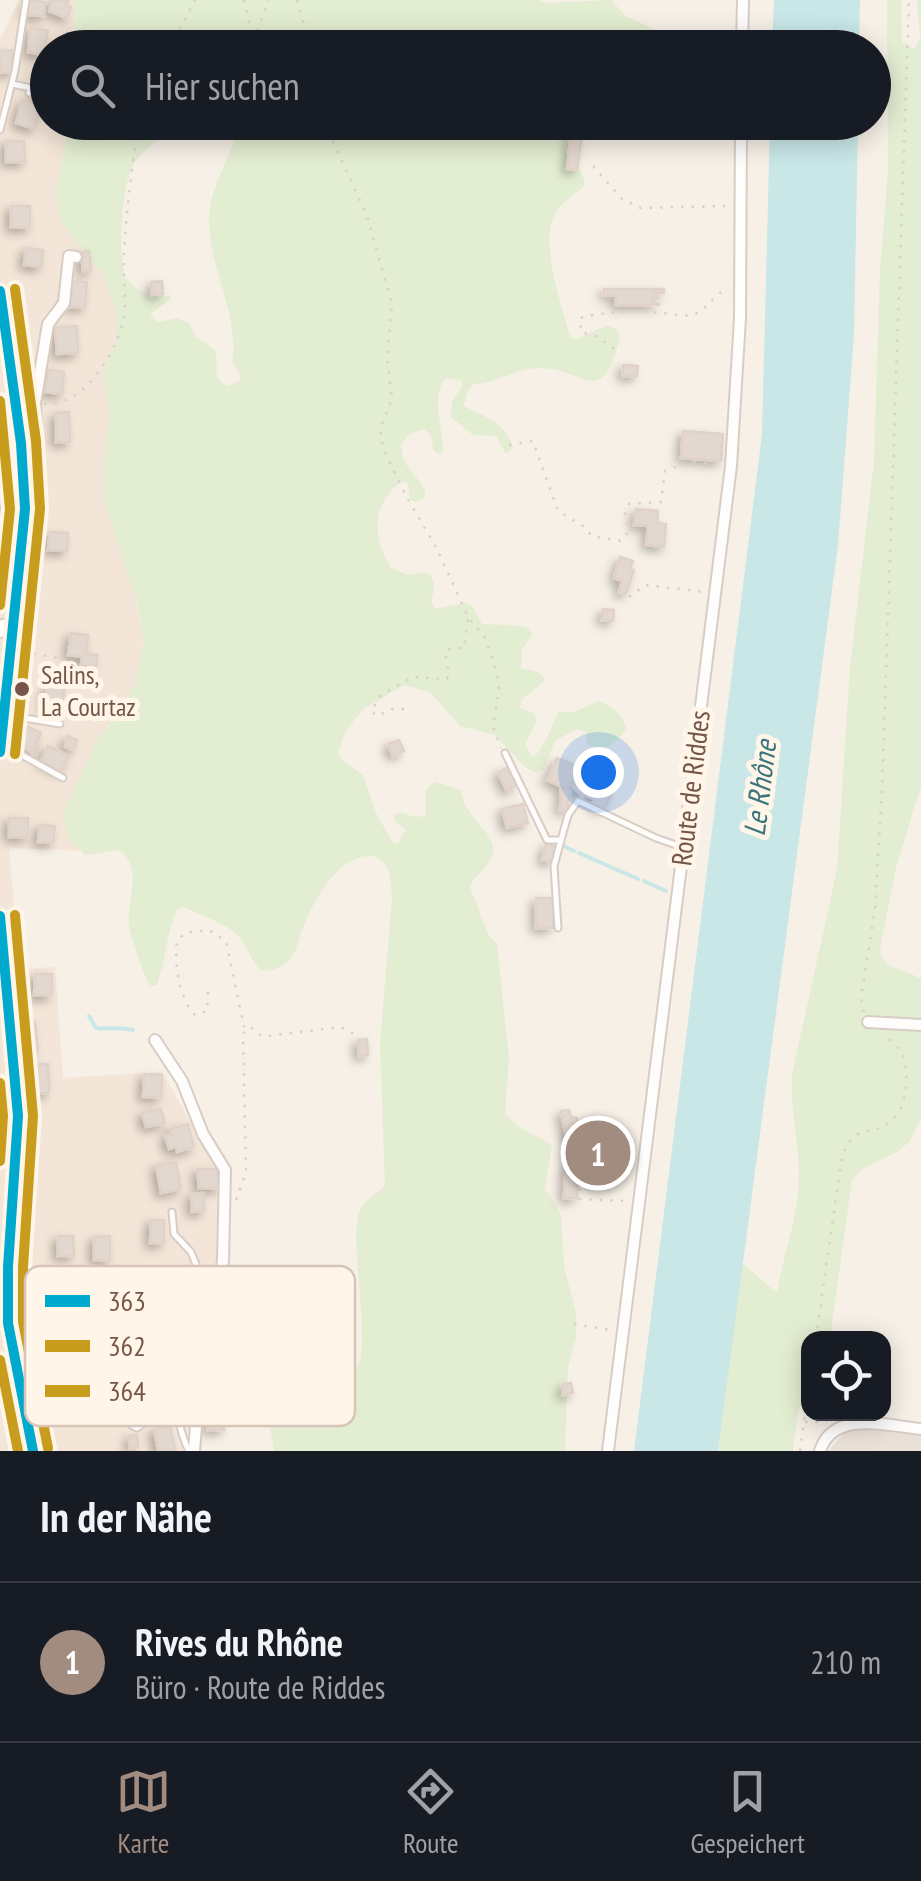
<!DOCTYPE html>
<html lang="de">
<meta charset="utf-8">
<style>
body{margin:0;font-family:"PT Sans Narrow",sans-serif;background:#242831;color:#f1f3f6}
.controls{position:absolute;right:30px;bottom:30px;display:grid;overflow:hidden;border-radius:20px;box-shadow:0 5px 25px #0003}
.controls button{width:90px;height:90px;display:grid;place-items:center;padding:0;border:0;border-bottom:2px solid #363941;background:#171b24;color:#f1f3f6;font:50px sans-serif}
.you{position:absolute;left:598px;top:772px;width:35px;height:35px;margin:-25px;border:8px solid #fff;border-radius:50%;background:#1a73e8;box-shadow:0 0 0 15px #1a73e833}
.badge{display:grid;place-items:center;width:65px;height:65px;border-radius:50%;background:#a28b7f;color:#fff;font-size:32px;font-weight:700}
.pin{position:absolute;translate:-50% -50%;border:5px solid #fff;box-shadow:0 2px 10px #0006}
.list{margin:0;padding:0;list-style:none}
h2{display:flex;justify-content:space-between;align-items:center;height:130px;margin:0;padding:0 40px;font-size:42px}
h2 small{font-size:32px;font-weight:400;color:#9ea1a6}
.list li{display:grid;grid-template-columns:65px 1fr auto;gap:30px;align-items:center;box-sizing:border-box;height:160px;padding:0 40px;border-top:2px solid #363941}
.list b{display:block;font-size:38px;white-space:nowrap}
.list p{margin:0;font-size:32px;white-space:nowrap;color:#9ea1a6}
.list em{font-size:32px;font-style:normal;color:#9ea1a6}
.icon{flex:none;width:55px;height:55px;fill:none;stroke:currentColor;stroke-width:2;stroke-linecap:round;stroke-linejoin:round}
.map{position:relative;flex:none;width:921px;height:1451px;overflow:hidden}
.search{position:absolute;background:#171b24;box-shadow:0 5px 25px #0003;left:30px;right:30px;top:30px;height:110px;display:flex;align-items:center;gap:25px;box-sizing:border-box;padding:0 35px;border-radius:55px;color:#9ea1a6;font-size:38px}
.sheet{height:290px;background:#171b24}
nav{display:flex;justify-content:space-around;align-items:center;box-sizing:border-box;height:140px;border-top:2px solid #363941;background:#171b24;font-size:28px;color:#9ea1a6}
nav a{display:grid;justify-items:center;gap:5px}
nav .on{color:#a28b7f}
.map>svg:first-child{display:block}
.residential{fill:#f3e5d7}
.industrial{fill:#e9e0d8}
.green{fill:#e3edd1}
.water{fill:#c9e7e7}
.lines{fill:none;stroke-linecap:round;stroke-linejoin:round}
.stream{stroke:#c9e7e7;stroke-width:4}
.building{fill:#e3d8cf;stroke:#e0d2c9;stroke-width:2.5;filter:url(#shadow)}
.lane-casing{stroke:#d8cdc5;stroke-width:9}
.street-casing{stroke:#d8cdc5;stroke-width:14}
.secondary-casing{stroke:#d7ccc4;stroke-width:18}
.path{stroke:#d9d0cb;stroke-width:2.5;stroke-dasharray:2.5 8;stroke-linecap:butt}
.lane{stroke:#fefdfb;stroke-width:5}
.street{stroke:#fefdfb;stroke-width:10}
.secondary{stroke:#fefdfb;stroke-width:14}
.bus-1-casing{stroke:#fff5e8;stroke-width:18}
.bus-2-casing{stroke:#fff5e8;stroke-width:18}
.bus-3-casing{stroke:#fff5e8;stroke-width:18}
.bus-1{stroke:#00a9ce;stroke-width:10}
.bus-2{stroke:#c89c1c;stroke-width:10}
.bus-3{stroke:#c89c1c;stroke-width:10}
.bus-dot{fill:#755547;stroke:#fff5e8;stroke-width:4}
.labels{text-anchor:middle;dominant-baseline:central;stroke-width:10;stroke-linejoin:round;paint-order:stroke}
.bus-label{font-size:26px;fill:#755547;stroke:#fff5e8;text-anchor:start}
.street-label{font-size:28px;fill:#755547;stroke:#fff5e8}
.water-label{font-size:30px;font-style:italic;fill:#3a747c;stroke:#fff5e8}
.key{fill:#fff5e8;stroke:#d6c5b8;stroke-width:2.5}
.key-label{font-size:28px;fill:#755547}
</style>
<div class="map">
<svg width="921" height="1451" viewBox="0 0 921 1451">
<defs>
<filter id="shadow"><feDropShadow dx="-4.5" dy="4.5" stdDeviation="5" flood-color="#0004"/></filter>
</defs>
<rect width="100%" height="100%" fill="#f7f0e7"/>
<path class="residential" d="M19,0h56l1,29 -9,18 -19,1v74l21,1 -13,68 2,21 4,11 43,54 12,34v29l-13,26 -1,11 7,41 -5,28 39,197 -9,40 -8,17 -29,39 -25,54 -4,45 12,13 -72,-3 10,121 36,-2 8,111 99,-6 61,107 -12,178 -10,94h-201v-1412z"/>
<path class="industrial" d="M863,1429l58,6v16h-93l17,-19z"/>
<g class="green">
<path d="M75,0h463l8,3 65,-3 15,16 32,15 1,5c-19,13 -59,17 -80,6l-2,6 -510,-1 9,-18z"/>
<path d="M887,0h14l1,42 12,7 6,-10 -3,-39h4v786l-25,82 -16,80c3,25 23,19 41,31v141l-12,22 -12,10 -35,17 -10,11 -22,158h-22v49l-10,25 -5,39h-75l24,-188 35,30c6,-39 22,-77 22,-117 0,-34 -9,-68 -7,-102l45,-204 13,-203 24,-206 6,-190 8,-101z"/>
<path d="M69,123h110c-13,12 -31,22 -42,36 -17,22 -18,90 -13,117 15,17 26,23 47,19l-1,5 -20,14 7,8 20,-4 13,6 6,13 19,13c5,14 -6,29 14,36l11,-6 1,-5 -9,-13c8,-41 -21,-93 -23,-137 -2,-39 24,-65 29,-102h335c-22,47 7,28 12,62 -9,10 -21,14 -29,27 -18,30 6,92 14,125l7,2 31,-14 9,5 3,7c-20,81 -39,23 -91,32 -19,4 -35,14 -55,15l-6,6 -4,16c21,11 41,16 49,41l-7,7 -10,-18 -23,-1 -22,-18 1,-16 11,-15 -2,-5 -15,-3c-17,19 -2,51 -3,74l-5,2 -5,-4 -1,-13 -7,-8 -16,5 -8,11c2,26 17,28 25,48l-3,6 -8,3 -5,-3 -2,-15 -6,-3c-31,24 -30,55 -11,87l17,7 18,-3c12,8 8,18 5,29l4,8 31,-6 7,5 9,16 42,2 7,4 1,5 -10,14 -1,19 17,4 8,8 -24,19 -2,9 14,5 3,7 -12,24 7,13c14,-7 18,-31 27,-45h15l25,-11c13,6 24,13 27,27 -8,16 -22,25 -39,16l-1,-12 -9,-3 -22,12 -12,29 -7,3 -11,-6 -30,-32 -35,-9 -30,-34 -26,-7 -42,25 -17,22 -7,21 4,7 21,15 13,38 17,30h5l8,-13 -10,-8 -2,-7 6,-3 15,5 10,-1c2,-13 -5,-28 11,-34l25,8c2,29 36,41 32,63 -3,14 -18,21 -23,34l18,47 9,10 12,113 -4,57 11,11 36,20 -7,43 16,27 3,51 12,47v24l-8,31 -3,83h-291c-4,-30 -18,-74 12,-92l62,12 11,-6c11,-39 -13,-135 3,-159 5,-7 16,-13 23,-20l-5,-142 12,-146c-1,-16 -1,-43 -24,-42 -33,2 -55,47 -66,74 -4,10 -5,21 -12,29 -8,9 -17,11 -28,12 -12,-10 -13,-23 -22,-33 -11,-14 -41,-24 -57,-31l-6,2c-11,25 -11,51 -20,76l-6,1c-6,-6 -21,-51 -22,-60 -3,-27 16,-59 -11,-76l-33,5 -16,-17 -5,-15 1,-14 33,-70 29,-39 8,-17 9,-40 -7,-39 -34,-106 2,-52 5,-28 -7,-41 1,-11 13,-26v-29l-12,-34 -43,-54 -4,-11 -2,-21z"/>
</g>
<g class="water">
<path d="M774,0h86l-1,47h-87z"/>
<path d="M770,123h88l-4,212 -16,210 -120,906h-84l128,-1017z"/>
</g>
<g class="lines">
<g class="stream">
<path d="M564,846l10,5"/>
<path d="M579,853l59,26"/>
<path d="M644,881l22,10"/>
<path d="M89,1016l7,12c13,2 23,-2 37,2"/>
</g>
</g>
<g class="building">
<path d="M28,0l17,2 -1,14 -18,-1z"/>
<path d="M53,0h15l-2,5 5,2 -4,11 -18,-7z"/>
<path d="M30,27l18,4 -5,24 -15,-3z"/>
<path d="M12,50l1,22 -13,1v-22z"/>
<path d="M36,93l8,2 -10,34 -18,-6 6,-23 11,3z"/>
<path d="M571,133l11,1 -5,36 -10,-1z"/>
<path d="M6,141h18l1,21h-19z"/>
<path d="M11,206h19v22l-19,-1z"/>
<path d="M26,248l17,2 -2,17 -17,-2z"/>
<path d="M89,251l2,19 -8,1 -2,-19z"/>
<path d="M72,281l15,1 -2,25h-15z"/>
<path d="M162,281l1,13 -11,1 -1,-13z"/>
<path d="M604,289h60v4h-11v9l7,3h-44v-10h-12z"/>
<path d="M77,326l1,27 -21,1 -2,-26z"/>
<path d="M623,365l15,1 -1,10h-14z"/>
<path d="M48,370l16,2 -2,22 -17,-2z"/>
<path d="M69,412l1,30h-14v-29z"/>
<path d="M0,417h6l3,27h-9z"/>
<path d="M683,431l40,3 -2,27 -40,-3z"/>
<path d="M11,451l2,18 -11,1 -2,-18z"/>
<path d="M0,480l15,1 -2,23 -13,-1z"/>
<path d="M636,509l22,2 -1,12 9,1 -2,23 -18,-2 2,-19 -14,-1z"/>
<path d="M50,532l18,1 -1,18 -19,-1z"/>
<path d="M620,557l13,4 -3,8 4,1 -8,24 -7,-2 3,-11 -8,-3z"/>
<path d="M603,609l11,1 -1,11 -11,-1z"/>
<path d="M71,633l17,2 -2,19 11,1 -1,12 -15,-2 1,-8 -14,-2z"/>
<path d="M48,685l17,2 -4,23 -17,-3z"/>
<path d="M27,726l14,7 -9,19 -14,-7z"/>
<path d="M67,736l10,4 -4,10 -8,-3z"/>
<path d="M399,740l5,11 -11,5 -5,-12z"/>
<path d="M48,746l21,10 -8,15 -20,-10z"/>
<path d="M557,758l20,8 -10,23 -20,-9z"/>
<path d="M508,767l9,18 -10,6 -9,-18z"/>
<path d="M590,769l11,12 -18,16 -11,-11z"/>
<path d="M601,781l12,11 -10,18 -11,-6 2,-5 -9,-4z"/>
<path d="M561,789l9,2 -3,20 -7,-1z"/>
<path d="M523,804l5,19 -21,5 -5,-19z"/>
<rect x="9" y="818" width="19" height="19"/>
<path d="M40,825l15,1 -2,17 -15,-1z"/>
<path d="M546,844l10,2 -4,16 -10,-2z"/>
<rect x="536" y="898" width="17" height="30"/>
<path d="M35,974h17l-1,22 -17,-1z"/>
<path d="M35,1022l3,29 -16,1 -2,-29z"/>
<path d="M367,1039l1,16 -9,1 -1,-16z"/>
<path d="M48,1064l1,29 -19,1 -1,-29z"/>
<path d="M144,1074l18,1 -1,22h-18z"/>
<path d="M161,1109l4,14 -19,4 -4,-14z"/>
<path d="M569,1110l2,7 6,1v17l-11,1 -5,-25z"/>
<path d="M188,1124l6,23 -17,5 -1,-5 -7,2 -4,-13 6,-2 -1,-5z"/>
<path d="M176,1162l5,27 -20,4 -5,-28z"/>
<path d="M565,1166h12v32h-13z"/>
<path d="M197,1169h19l4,19h-21z"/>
<path d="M203,1193l1,18 -12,1 -1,-18z"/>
<path d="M151,1220h13v23h-14z"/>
<path d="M58,1236h15l1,20h-16z"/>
<path d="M110,1236v24h-16v-23z"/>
<path d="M571,1383l2,10 -10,2 -1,-10z"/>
<path d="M208,1394h17l-1,36h-16z"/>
<path d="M170,1426l5,24 -17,1 -4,-22z"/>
<path d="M137,1435l1,12 -8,1 -1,-12z"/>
</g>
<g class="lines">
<defs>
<g id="lane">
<path d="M12,84l19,4 -2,5"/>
<path d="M0,130l15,-59 11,-71"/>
<path d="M7,715l53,9"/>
<path d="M3,750l15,3 45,25"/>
<path d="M505,753l42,87h14l7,-25 10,-14 78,37 26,9"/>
<path d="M558,928l-4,-62 7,-26"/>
<path d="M172,1212l2,22 17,18 21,52"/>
<path d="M104,1364l27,61 6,3 6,-4 6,-34 7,-13 6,1c15,17 15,52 27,73"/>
<path d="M24,1378l3,-5 8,-87"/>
<path d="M168,1385l4,-55 7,-22 8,4 12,57"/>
<path d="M47,1420l1,31"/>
</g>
<g id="street">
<path d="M742,48l1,-48"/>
<path d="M19,585l11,-1 5,-6 4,-60 -4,-115 13,-79 16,-21 5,-47 7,1"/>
<path d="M0,632l3,-7 12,-2"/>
<path d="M868,1022l53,3"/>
<path d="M155,1040l27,41 21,53 22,36 -2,91 -23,116 -6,74"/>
<path d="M608,1451l123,-985 9,-148 1,-196"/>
<path d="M820,1451c13,-42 68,-25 101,-22"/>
</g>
<g id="secondary">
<path d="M0,291l21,152 4,66 -25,243"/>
<path d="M0,916l18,200 -10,151v56l25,128"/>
</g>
</defs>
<use href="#lane" class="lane-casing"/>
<use href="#street" class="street-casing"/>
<use href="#secondary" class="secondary-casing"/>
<g class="path">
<path d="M244,0l7,32 5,2 13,-34"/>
<path d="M297,0l14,48"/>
<path d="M170,48l25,-48"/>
<path d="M324,122l43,94 25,88 -5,54 5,41 -12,30 3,19 23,48 31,53 31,68 17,21 12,34 2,18 -6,37 8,21"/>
<path d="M593,166l29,33 19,9 88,-2"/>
<path d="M614,349l-18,-13 -15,-4 -1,-14c22,-6 48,-7 71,-6 13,0 28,5 40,3 17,-3 21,-22 37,-26"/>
<path d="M44,404c39,3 70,-48 79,-82 5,-22 -1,-47 1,-69 2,-44 9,-87 14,-131"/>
<path d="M509,445l24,-4 25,70 25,15 9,10 29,5 7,-9 -3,-19 4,-9 32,-2 4,-31 23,-9 34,3"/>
<path d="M629,597l16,-12 59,7"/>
<path d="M23,652l42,7"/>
<path d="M404,709h-12l-15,7 -6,-5 10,-16 32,-18 34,2c4,-11 -4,-20 0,-30l17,-1 4,-30"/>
<path d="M208,992l-1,19 -12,4c-16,-17 -21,-51 -18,-74l8,-8 24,-3 17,11 18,86"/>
<path d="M864,1012l-3,-14 14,-89 7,-119 27,-790"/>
<path d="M574,1138v22l7,10 -2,29 49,2"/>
<path d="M236,1200l10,-28 -3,-138 2,-4 9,-2 6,7 8,1 72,-9 19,9"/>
<path d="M574,1324l37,6"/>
<path d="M816,1338l26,-182c14,-35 27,-17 49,-35 16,-12 19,-50 11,-68 -4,-7 -12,-13 -17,-17"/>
<path d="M805,1422h22"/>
<path d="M800,1451l8,-60"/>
</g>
<use href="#lane" class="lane"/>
<use href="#street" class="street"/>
<use href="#secondary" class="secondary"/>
<defs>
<g id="bus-1">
<path d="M0,291l21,152 4,66 -25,243"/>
<path d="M0,916l18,200 -10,151v56l25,128"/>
</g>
<g id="bus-2">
<path d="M0,401l10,108 -10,96"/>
<path d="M0,1083l3,33 -3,45"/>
<path d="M0,1360l18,91"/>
</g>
<g id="bus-3">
<path d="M15,289l21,152 4,68 -25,245"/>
<path d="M15,915l18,201 -10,151v55l25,126"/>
</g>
</defs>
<use href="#bus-1" class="bus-1-casing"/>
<use href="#bus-2" class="bus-2-casing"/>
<use href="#bus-3" class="bus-3-casing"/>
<use href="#bus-1" class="bus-1"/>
<use href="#bus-2" class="bus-2"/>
<use href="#bus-3" class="bus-3"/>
</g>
<circle class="bus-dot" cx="22" cy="689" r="9"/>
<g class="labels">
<g class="bus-label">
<text x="41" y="674">Salins,<tspan x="41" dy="32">La Courtaz</tspan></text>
</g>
<g class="street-label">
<text transform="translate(690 788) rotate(-83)">Route de Riddes</text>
</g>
<g class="water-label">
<text transform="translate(759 788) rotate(-83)">Le Rhône</text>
</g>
</g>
<rect x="25" y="1266" width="330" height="160" rx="15" class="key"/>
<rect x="45" y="1295" width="45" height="12" fill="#00a9ce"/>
<rect x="45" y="1340" width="45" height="12" fill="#c89c1c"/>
<rect x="45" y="1385" width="45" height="12" fill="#c89c1c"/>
<g class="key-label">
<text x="108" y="1311">363</text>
<text x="108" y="1356">362</text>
<text x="108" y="1401">364</text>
</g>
</svg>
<div class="controls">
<button><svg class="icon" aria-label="locate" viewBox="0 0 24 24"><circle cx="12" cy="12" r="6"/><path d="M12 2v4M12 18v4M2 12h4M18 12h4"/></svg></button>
</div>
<div class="you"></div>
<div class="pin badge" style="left:598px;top:1153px">1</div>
<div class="search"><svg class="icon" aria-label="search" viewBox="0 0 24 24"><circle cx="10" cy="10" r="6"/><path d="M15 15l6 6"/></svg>Hier suchen</div>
</div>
<section class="sheet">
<h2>In der Nähe<small></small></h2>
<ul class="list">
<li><span class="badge">1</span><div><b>Rives du Rhône</b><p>Büro · Route de Riddes</p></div><em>210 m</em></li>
</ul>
</section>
<nav>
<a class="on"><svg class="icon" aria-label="map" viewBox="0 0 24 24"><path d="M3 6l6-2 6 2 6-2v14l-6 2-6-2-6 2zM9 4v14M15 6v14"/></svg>Karte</a>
<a><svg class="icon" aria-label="directions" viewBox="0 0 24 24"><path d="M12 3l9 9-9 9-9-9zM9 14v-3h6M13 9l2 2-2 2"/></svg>Route</a>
<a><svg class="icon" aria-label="saved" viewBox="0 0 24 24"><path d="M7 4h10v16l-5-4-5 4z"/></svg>Gespeichert</a>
</nav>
